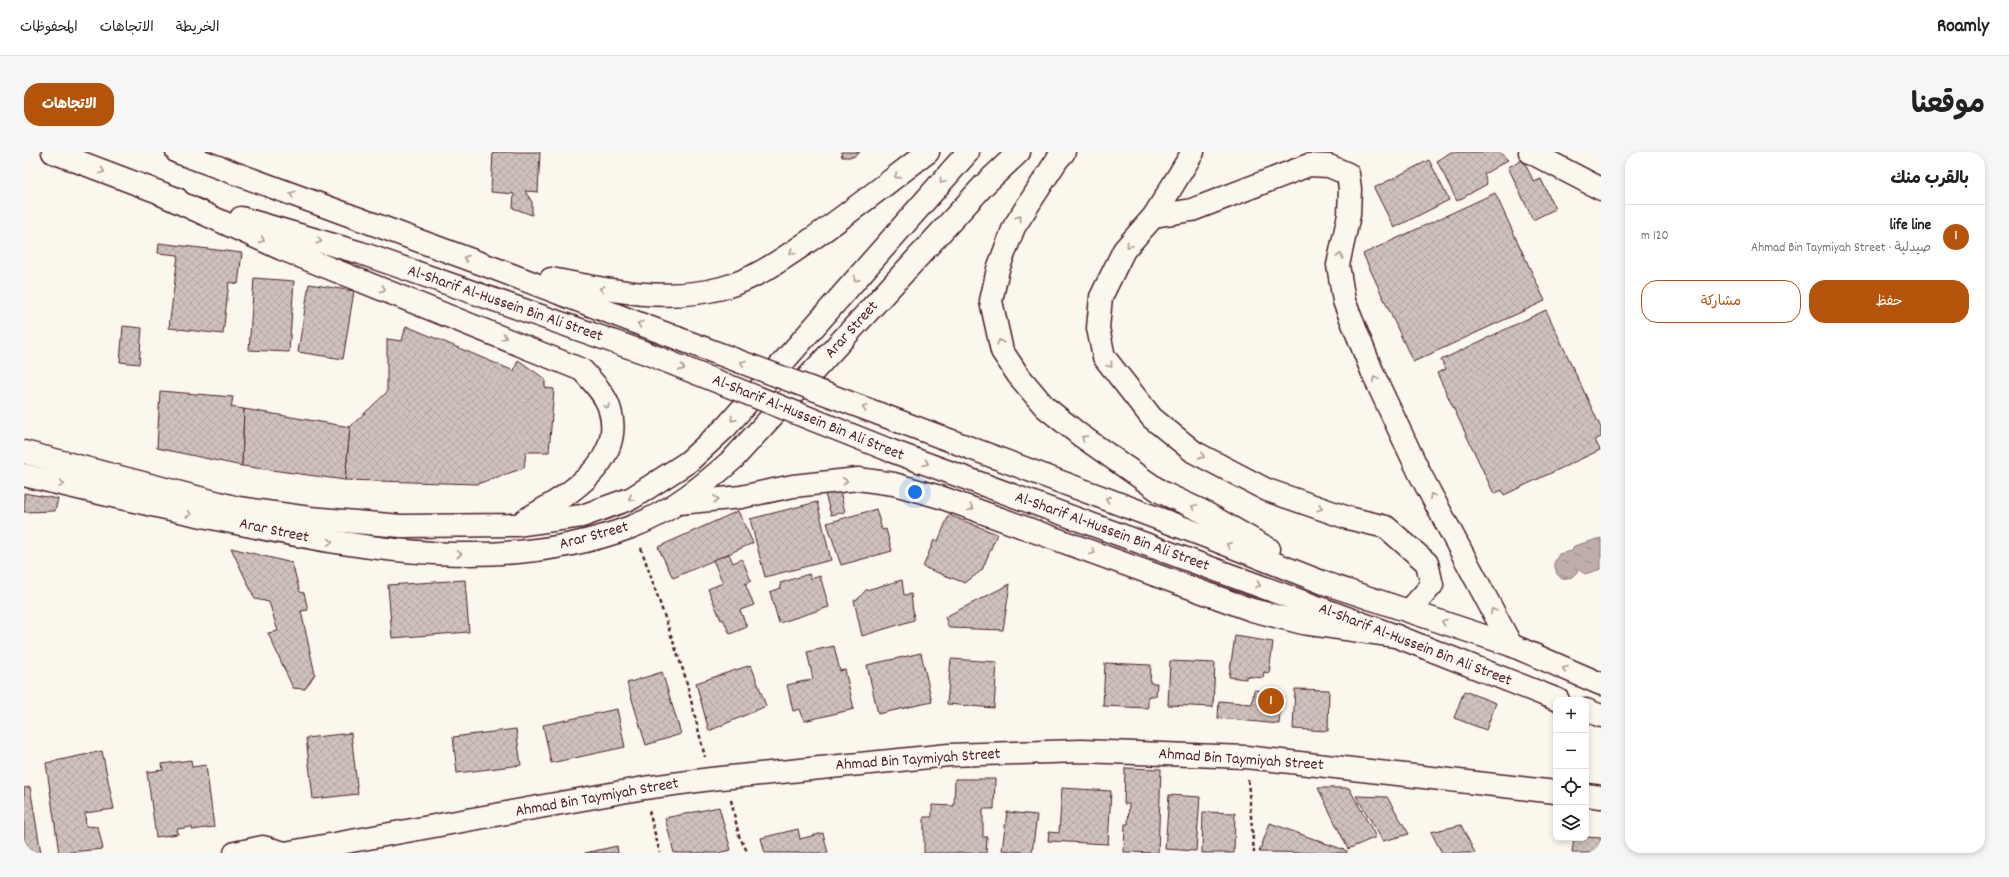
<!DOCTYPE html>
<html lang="ar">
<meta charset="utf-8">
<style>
body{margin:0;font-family:Dekko,"Playpen Sans Arabic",sans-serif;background:#f6f6f6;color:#222;direction:rtl}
.controls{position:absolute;right:12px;bottom:12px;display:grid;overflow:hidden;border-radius:8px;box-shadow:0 2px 6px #0003}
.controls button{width:36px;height:36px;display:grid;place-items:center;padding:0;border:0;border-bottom:1px solid #e0e0e0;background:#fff;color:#222;font:20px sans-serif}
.you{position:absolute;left:891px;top:340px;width:14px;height:14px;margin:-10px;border:3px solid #fff;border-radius:50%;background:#1a73e8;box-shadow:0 0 0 6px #1a73e833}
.badge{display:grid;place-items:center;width:26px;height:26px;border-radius:50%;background:#b45309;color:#fff;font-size:13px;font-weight:700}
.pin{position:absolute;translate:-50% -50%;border:2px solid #fff;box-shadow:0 1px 4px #0006}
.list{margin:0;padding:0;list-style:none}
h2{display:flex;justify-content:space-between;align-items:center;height:52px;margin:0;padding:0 16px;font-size:17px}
h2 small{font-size:13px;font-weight:400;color:#767676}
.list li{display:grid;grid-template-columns:26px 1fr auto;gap:12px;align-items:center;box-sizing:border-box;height:64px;padding:0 16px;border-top:1px solid #e0e0e0}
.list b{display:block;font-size:15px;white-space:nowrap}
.list p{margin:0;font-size:13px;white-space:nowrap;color:#767676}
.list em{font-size:13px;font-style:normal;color:#767676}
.actions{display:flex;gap:8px;padding:12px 16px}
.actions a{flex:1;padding:9px 0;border:1px solid #b45309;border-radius:16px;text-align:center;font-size:14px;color:#b45309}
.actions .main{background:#b45309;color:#fff}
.icon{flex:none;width:22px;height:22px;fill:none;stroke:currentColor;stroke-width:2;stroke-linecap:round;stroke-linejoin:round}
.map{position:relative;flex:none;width:1577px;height:701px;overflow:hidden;direction:ltr;border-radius:16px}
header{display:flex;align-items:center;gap:24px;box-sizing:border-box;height:56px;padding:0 20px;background:#fff;border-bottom:1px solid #e0e0e0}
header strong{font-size:19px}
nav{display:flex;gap:22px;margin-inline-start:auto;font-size:14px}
.intro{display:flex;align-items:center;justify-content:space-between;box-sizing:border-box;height:96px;padding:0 24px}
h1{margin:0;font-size:28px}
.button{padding:10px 18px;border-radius:16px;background:#b45309;color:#fff;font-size:14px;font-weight:700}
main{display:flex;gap:24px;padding:0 24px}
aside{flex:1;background:#fff;border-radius:16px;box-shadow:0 2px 6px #0003}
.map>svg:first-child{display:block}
.water{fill:url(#water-ripples);stroke:#907477}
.building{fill:url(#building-cross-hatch);stroke:#4a1f2b}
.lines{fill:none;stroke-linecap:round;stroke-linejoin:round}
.minor-casing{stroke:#4a1f2b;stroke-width:25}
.major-casing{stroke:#4a1f2b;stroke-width:25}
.path{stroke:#4a1f2b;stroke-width:2.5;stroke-dasharray:4 3;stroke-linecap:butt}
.minor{stroke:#fbf7ec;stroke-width:22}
.major{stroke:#fbf7ec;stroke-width:22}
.major-bridge-casing{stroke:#4a1f2b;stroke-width:25;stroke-linecap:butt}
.major-bridge{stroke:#fbf7ec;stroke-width:22}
.oneway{stroke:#ab9695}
.labels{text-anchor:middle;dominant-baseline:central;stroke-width:4;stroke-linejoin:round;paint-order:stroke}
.street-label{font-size:16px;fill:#4a1f2b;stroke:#fbf7ec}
</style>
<header>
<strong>Roamly</strong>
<nav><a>الخريطة</a><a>الاتجاهات</a><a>المحفوظات</a></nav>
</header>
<div class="intro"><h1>موقعنا</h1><a class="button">الاتجاهات</a></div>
<main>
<aside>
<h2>بالقرب منك<small></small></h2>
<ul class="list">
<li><span class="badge">1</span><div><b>life line</b><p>صيدلية · Ahmad Bin Taymiyah Street</p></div><em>120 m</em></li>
</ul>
<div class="actions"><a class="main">حفظ</a><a>مشاركة</a></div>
</aside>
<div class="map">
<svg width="1577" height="701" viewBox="0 0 1577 701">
<defs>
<pattern id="water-ripples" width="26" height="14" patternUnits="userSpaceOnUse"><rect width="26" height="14" fill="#bfadaa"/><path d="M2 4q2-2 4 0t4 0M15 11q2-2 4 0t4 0" fill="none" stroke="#9d8c8b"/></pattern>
<pattern id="building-cross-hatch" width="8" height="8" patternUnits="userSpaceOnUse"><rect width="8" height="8" fill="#cfc2bc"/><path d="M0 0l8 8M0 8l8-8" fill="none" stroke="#b3a6a2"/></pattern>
</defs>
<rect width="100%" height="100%" fill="#fbf7ec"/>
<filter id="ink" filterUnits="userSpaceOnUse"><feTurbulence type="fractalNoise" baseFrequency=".025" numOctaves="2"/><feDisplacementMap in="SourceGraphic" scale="8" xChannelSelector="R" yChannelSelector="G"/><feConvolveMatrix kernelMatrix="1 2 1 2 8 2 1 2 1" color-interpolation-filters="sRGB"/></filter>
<g filter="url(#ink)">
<path class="water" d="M1577,386v31l-16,5 -6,-4 -7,7 -10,2 -5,-5 -3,-11 5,-9 13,-3 2,-5z"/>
<g class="building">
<path d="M469,0h47l-2,40 -13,-1 7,11v13l-19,-7 1,-14 -23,-2z"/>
<path d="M817,0h19l-7,5h-11z"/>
<path d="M1427,0h48l9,8 -24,14 3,10 -30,17 -20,-40z"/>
<path d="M1405,8l20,40 -55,28 -20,-40z"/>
<path d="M1499,8l11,22 7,-3 14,30 -22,11 -25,-53z"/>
<path d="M1471,41l50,108 -132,61 -50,-108z"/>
<path d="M135,91l83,10 -4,31 -9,-2 -6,52 -54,-6 9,-73 -20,-2z"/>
<path d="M230,126l40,3 -5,71 -40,-2z"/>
<path d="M285,132l45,7 -11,68 -45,-7z"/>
<path d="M1522,158l55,118v9l-6,3 5,10 -96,45 -2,-5 -8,4 -57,-121 9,-4 -5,-9z"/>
<path d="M99,174l19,2 -3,36 -19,-2z"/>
<path d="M382,174l108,45 4,-11 27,19v9l9,1 -5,63h-23l-2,16 -47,16 -132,-4 5,-53 37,-35v-53l15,2z"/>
<path d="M136,239l73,6 -2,10 13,2 -2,57 -85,-18z"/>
<path d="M220,257l106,18 -5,53 -103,-14z"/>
<path d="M816,339l5,21 -14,3 -6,-21z"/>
<path d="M0,341l34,6 -3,12 -31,1z"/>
<path d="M793,350l14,58 -66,17 -15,-58z"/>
<path d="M852,357l6,21 4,-1 6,22 -51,14 -14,-42z"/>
<path d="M714,359l15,32 -80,35 -15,-31z"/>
<path d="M925,363l48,19 -15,36 -17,13 -42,-16 11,-27 4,1z"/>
<path d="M207,396l61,15 8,29 4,1 4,17 -7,1 14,63 -10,15 -12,-1 -25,-55 10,-2 -9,-29 -14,-3z"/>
<path d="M705,402l4,9 9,-4 9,22 -6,3 9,21 -14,5 7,17 -17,7 -7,-15 -2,1 -13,-31 15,-6 -10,-23z"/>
<path d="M785,422l2,5 9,-3 9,31 -50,16 -9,-31 11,-4 -1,-5z"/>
<path d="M441,428l4,52 -77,6 -4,-53z"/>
<path d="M878,428l2,15 7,-1 3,26 -52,16 -8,-36 4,-1 8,-9z"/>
<path d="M986,432l-7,46 -54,-2 -4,-11z"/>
<path d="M1211,484l38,6 -4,31 -5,-1 -1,6 -17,-2v3l-17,-2z"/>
<path d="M810,494l6,25 5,-1 9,39 -50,12 -4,-12 -7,2 -6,-26 26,-6 -6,-27z"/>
<path d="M897,501l11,49 -54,12 -11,-49z"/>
<path d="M927,507l46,3 -3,46 -47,-4z"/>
<path d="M1146,509l45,2 -2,44 -45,-2z"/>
<path d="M1081,511l46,2 -1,18h7l-1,13h-8v12l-45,-2z"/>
<path d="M727,513l15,41 -57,25 -13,-48z"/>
<path d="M638,520l19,62 -35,11 -19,-62z"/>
<path d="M1271,537l34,1 -1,41 -35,-2z"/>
<path d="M1230,538l28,3 -3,31 -61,-6 1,-17 33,3z"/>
<path d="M1440,539l32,12 -10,27 -32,-12z"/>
<path d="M593,557l8,38 -74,16 -8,-38z"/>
<path d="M492,577l5,36 -64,8 -4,-36z"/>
<path d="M327,581l7,61 -45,5 -7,-61z"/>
<path d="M78,599l12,58 -29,4 1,13 12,1 5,22 -44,4 -13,-90z"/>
<path d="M167,608l1,7 14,-2 8,62 -22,3v-3l-15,2 1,5 -22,3 -9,-65 16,-2 -1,-6z"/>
<path d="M1101,616l36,1 -3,84 -34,-1 1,-28h3l1,-20h-5z"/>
<path d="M931,627h40l-1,30h-11v28h4l-1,16h-62v-36h8v-12l22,1z"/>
<path d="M6,635l11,66h-17v-65z"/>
<path d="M1038,636l49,3 -3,53 -60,-3 1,-9 10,1z"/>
<path d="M1294,636h31l27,49 -28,12z"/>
<path d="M1145,643l31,2 -4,54 -31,-2z"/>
<path d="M1332,644l31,1 22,37 -26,7z"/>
<path d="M695,655l12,43 -14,3h-43l-9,-35z"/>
<path d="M983,660l30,3 -5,38 -30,-3z"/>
<path d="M1179,660l32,1 -1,40h-32z"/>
<path d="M1246,671l77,28v2l-88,-1z"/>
<path d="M1437,673l14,28h-33l-11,-21z"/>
<path d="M774,677l2,10 23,-6 5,20h-63l-4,-15z"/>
<path d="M1562,685l15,1v15h-29l2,-15z"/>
<path d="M593,694l1,7h-33z"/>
</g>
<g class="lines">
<defs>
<g id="minor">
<path d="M1169,0l-39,64 -30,34 -23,47 -3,31 6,29 48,61 42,34 73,38 81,28 38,9 41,36 5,22 -23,26"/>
<path d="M1506,0l71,37"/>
<path d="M1130,64l38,-6 117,-45 20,1 19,8 2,15 -1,26 -11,50 6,36 30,75 46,98 91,171"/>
<path d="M1562,643l15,2"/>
<path d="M211,701l28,-6 22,6"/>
<path d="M261,701l359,-65 67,-9 238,-24 132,-4 165,6 310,35"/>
</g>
<g id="major">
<path d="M29,0l124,47"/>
<path d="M153,0l319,117 181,69"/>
<path d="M1040,0l-7,8 -43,67 -16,42 -7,32 11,50 16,24 27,32 35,28 81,57 41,19 67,38"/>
<path d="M139,43l119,54 300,121c10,11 22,23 27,37 19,56 -45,90 -84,113"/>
<path d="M217,66l120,35 285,100"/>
<path d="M527,127c56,11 114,24 171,9 33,-9 59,-28 87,-47 41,-28 79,-59 119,-89"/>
<path d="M877,270l304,114 119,47 187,62 90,39"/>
<path d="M865,298l507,186 162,64"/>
<path d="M0,300l214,56 72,10 91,8 115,-1 66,-9 50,-18 56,-36 38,-35 242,-275"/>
<path d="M0,323c74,18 147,35 222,50 126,26 260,49 385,2 38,-14 72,-41 102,-68l252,-275 34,-32"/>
<path d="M655,351l62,-6 52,-11 65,-7 36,5 46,13 312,113 51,13 93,13"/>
<path d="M1562,558l15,6"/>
</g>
</defs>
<use href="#minor" class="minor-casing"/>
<use href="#major" class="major-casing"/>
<g class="path">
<path d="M617,396l44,128 20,81"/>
<path d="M1224,628l6,73"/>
<path d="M707,648l8,36 9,17"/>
<path d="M625,659l11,42"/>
</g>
<use href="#minor" class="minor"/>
<use href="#major" class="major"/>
<defs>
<g id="major-bridge">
<path d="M653,186l224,84"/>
<path d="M622,201l243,97"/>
</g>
</defs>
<use href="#major-bridge" class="major-bridge-casing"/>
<use href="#major-bridge" class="major-bridge"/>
</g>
<defs><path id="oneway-chevron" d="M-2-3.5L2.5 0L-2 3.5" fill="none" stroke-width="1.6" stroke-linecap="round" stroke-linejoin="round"/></defs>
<g class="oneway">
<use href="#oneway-chevron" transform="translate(78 19) rotate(21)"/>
<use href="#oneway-chevron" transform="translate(873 24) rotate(143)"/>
<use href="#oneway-chevron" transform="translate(918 29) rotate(131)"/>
<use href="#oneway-chevron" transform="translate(268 42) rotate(-160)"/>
<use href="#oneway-chevron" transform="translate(995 66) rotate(-57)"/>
<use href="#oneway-chevron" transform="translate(238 88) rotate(24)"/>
<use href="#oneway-chevron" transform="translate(295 89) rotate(16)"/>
<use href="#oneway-chevron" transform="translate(1105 93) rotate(131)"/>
<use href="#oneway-chevron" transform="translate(768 100) rotate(145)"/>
<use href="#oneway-chevron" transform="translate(1316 104) rotate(-76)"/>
<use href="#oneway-chevron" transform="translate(442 106) rotate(-160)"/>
<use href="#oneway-chevron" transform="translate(832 127) rotate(131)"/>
<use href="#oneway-chevron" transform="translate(359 137) rotate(22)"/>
<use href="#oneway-chevron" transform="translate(578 137) rotate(-169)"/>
<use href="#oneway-chevron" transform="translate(616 172) rotate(-159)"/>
<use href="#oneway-chevron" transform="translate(480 185) rotate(22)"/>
<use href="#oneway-chevron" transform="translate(976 190) rotate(-103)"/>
<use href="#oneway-chevron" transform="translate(719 211) rotate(-159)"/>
<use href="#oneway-chevron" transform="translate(1086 213) rotate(52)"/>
<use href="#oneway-chevron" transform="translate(658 216) rotate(22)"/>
<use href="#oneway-chevron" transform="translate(1351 227) rotate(-114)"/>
<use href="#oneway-chevron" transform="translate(583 254) rotate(68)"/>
<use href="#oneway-chevron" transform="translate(841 256) rotate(-159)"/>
<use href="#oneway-chevron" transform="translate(709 267) rotate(131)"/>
<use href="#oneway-chevron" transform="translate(1060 286) rotate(-145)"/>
<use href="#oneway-chevron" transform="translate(1178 304) rotate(28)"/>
<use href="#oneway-chevron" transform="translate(902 311) rotate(20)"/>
<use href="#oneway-chevron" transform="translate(821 329) rotate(-6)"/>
<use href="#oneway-chevron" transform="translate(38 332) rotate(13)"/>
<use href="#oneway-chevron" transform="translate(1408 344) rotate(-118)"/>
<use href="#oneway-chevron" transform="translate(607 346) rotate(154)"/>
<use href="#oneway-chevron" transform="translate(692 347) rotate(-5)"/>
<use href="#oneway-chevron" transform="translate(1084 347) rotate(-159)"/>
<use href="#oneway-chevron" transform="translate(1170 355) rotate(-155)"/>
<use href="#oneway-chevron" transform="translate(947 356) rotate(20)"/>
<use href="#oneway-chevron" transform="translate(1296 356) rotate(19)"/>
<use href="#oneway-chevron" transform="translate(165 362) rotate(12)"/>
<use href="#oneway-chevron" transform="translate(306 390) rotate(9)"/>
<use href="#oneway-chevron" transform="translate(1205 393) rotate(-158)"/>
<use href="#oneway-chevron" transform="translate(1069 400) rotate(20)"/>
<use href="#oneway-chevron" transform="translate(435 402) rotate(-1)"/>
<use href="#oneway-chevron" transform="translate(1234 433) rotate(20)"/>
<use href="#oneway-chevron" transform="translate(1469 459) rotate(-118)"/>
<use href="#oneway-chevron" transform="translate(1420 470) rotate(-161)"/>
<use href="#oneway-chevron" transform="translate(1541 517) rotate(-157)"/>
</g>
</g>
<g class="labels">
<g class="street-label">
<text transform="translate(481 152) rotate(19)">Al-Sharif Al-Hussein Bin Ali Street</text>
<text transform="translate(828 178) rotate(-48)">Arar Street</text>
<text transform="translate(784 266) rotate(22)">Al-Sharif Al-Hussein Bin Ali Street</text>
<text transform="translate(250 379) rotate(12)">Arar Street</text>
<text transform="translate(1088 380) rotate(20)">Al-Sharif Al-Hussein Bin Ali Street</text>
<text transform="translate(570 384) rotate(-15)">Arar Street</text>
<text transform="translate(1391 493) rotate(21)">Al-Sharif Al-Hussein Bin Ali Street</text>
<text transform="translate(894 608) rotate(-4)">Ahmad Bin Taymiyah Street</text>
<text transform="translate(1217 608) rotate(4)">Ahmad Bin Taymiyah Street</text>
<text transform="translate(573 646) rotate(-10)">Ahmad Bin Taymiyah Street</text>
</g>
</g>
</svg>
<div class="controls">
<button>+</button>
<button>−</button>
<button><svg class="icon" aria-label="locate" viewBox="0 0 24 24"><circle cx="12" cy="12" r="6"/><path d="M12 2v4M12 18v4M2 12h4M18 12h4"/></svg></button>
<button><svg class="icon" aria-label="layers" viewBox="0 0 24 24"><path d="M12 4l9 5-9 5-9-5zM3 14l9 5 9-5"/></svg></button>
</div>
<div class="you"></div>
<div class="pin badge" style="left:1247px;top:549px">1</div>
</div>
</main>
